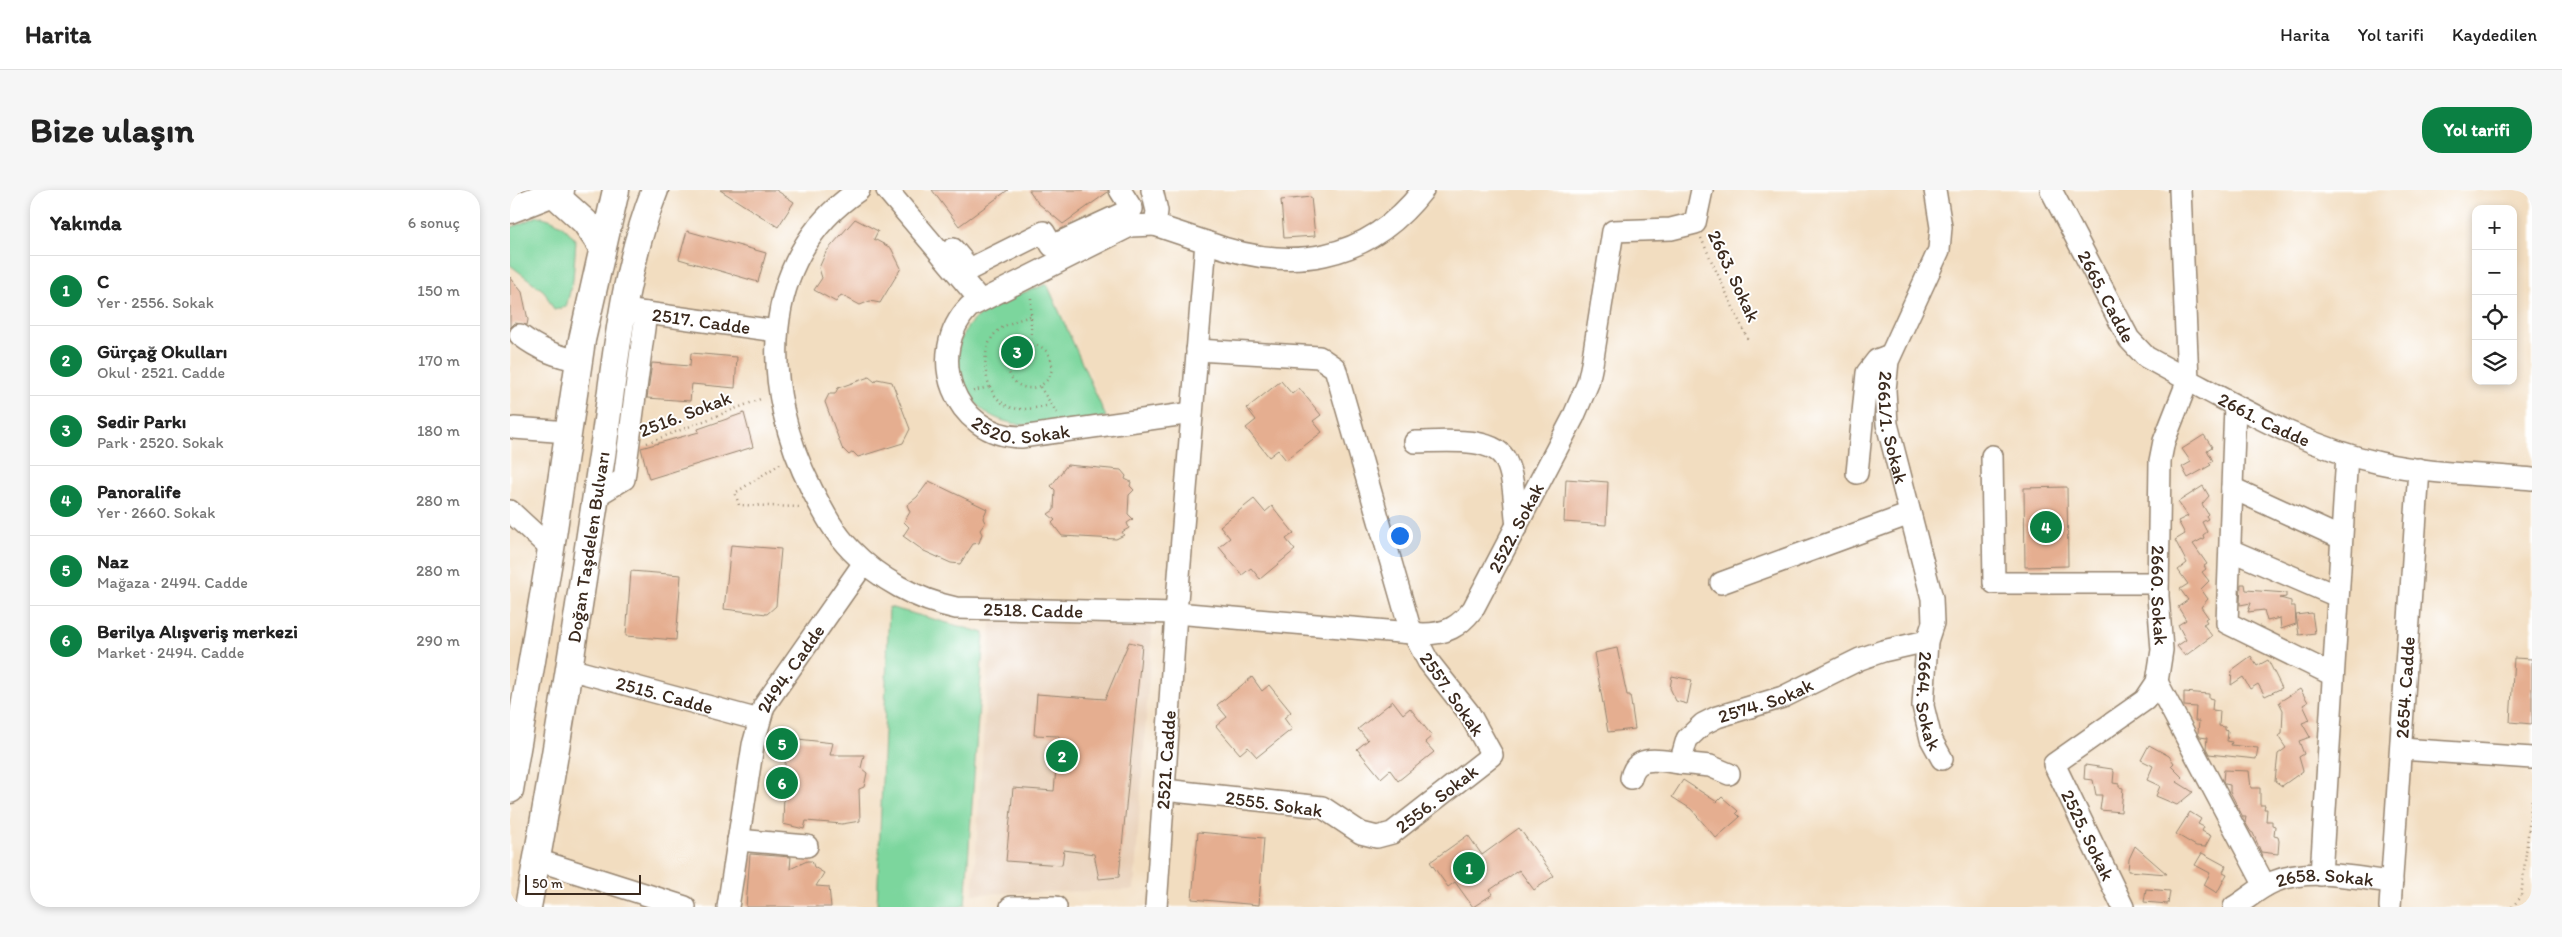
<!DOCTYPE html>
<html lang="tr">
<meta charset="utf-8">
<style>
body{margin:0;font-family:Itim,sans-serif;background:#f6f6f6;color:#222}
.controls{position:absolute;right:15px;top:15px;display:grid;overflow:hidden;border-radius:10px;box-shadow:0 2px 8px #0003}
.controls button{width:45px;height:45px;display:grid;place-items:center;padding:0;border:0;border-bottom:1px solid #e0e0e0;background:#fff;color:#222;font:25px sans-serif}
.scale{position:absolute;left:15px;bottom:12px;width:116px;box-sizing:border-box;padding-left:5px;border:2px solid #3b2a1e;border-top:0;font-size:14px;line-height:18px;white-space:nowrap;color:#3b2a1e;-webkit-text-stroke:4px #fff;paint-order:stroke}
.you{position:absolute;left:889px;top:345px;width:18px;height:18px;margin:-12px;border:4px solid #fff;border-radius:50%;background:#1a73e8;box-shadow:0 0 0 8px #1a73e833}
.badge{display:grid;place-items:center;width:32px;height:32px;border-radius:50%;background:#0b8043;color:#fff;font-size:16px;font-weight:700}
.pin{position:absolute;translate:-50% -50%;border:2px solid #fff;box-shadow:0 1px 5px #0006}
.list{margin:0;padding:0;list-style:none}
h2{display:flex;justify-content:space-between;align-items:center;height:65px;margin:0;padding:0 20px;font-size:21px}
h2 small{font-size:16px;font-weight:400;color:#767676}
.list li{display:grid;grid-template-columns:32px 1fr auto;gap:15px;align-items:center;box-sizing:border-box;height:70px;padding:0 20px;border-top:1px solid #e0e0e0}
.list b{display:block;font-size:19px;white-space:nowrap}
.list p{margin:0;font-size:16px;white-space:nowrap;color:#767676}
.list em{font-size:16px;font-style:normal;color:#767676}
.icon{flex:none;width:28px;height:28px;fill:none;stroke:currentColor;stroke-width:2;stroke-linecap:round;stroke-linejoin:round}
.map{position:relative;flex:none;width:2022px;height:717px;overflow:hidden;border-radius:20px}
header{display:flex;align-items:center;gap:30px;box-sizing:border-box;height:70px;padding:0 25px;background:#fff;border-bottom:1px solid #e0e0e0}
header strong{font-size:24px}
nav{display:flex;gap:28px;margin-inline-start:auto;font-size:18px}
.intro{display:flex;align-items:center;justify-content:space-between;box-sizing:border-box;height:120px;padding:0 30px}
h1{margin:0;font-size:35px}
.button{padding:12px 22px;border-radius:20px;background:#0b8043;color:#fff;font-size:18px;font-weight:700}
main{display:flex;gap:30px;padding:0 30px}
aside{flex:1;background:#fff;border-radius:20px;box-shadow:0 2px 8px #0003}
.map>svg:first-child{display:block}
.built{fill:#e8cfb6}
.green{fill:#7cd69d;stroke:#5c805e}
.building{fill:#e5ae90}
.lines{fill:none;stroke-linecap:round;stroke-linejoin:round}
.minor-casing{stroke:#96846f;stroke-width:24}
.major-casing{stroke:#96846f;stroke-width:29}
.path{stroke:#96846f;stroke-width:2.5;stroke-dasharray:1 4;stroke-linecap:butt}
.minor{stroke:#fff;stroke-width:21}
.major{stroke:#fff;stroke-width:26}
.labels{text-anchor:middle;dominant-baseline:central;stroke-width:4;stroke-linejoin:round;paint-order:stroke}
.street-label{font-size:19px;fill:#3b2a1e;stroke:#fff}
</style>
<header>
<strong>Harita</strong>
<nav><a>Harita</a><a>Yol tarifi</a><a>Kaydedilen</a></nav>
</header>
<div class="intro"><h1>Bize ulaşın</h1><a class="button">Yol tarifi</a></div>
<main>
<aside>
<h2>Yakında<small>6 sonuç</small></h2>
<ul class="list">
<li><span class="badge">1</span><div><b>C</b><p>Yer · 2556. Sokak</p></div><em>150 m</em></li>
<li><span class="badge">2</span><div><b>Gürçağ Okulları</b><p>Okul · 2521. Cadde</p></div><em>170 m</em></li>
<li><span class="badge">3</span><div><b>Sedir Parkı</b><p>Park · 2520. Sokak</p></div><em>180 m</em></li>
<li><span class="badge">4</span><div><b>Panoralife</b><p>Yer · 2660. Sokak</p></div><em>280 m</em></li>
<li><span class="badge">5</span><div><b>Naz</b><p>Mağaza · 2494. Cadde</p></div><em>280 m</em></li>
<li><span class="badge">6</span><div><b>Berilya Alışveriş merkezi</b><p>Market · 2494. Cadde</p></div><em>290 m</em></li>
</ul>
</aside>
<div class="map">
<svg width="2022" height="717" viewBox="0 0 2022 717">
<rect width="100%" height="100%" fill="#fff"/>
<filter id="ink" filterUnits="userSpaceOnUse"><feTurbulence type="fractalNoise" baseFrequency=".02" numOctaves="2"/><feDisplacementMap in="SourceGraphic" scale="10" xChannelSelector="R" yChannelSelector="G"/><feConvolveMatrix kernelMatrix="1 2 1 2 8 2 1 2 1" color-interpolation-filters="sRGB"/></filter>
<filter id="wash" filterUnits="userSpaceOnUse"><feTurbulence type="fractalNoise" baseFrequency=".0096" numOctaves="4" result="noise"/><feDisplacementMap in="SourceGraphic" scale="20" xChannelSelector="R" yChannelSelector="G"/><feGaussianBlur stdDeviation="1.12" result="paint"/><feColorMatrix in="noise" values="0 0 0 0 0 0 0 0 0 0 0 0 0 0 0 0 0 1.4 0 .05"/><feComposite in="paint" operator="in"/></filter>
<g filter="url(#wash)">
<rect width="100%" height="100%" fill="#f2ddc0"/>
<path class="built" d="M643,430l-19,270 -161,4 18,-272z"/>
<g class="green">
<path d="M28,26c19,4 27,10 38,25l-3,39 -7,27 -12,3 -10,-19 -34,-26v-37z"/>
<path d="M537,94l59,133c-32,4 -71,14 -102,4 -21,-7 -28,-16 -39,-34 -6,-10 -8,-21 -7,-33 2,-44 55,-57 89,-70z"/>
<path d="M379,417l95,26 -19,272 -6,2h-82z"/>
</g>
<g id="blocks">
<g class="building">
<path d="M210,0h56l18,12 -16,25z"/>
<path d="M422,0h76l-49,36z"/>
<path d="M519,0h79v2l-45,32 -25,-21z"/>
<path d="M801,7l4,39 -31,2 -3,-38z"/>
<path d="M345,29l23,12 -4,8 17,9 10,20 -21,35 -10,-2 -10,4 -19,-10 -5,7 -22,-12 8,-12 -3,-10 7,-16z"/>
<path d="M177,41l79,22 -8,29 -79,-23z"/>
<path d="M0,87l12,15 6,28 -1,5 -12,-2 -5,5z"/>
<path d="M181,163l46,4 -2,31 -43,-4 -2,17 -43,-3 5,-35 38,3z"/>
<path d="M359,187l6,5 2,-3 15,3 18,47 -7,14 -45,14 -5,-5 -4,3 -7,-7 -17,-46 4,-8h6l3,-6z"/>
<path d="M771,191l11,13 7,-6 22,27 -8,6 9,11 -36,28 -8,-10 -9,7 -23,-29 10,-8 -9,-12z"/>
<path d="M234,223l9,34 -104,32 -8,-31 58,-16 -1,-3z"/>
<path d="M1694,245l8,12 -5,3 6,11 -4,2 2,2 -23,13 -6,-11 9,-5 -9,-13z"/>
<path d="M557,275l54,5 5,6 -1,3 6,3 -1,4 4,4 -5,5 -1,19 5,5 -6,4 2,5 -7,4 2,3 -8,4 -54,-3 -10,-13 3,-3 -7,-6 6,-4 1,-20 -4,-4z"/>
<path d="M1056,289l42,3 -2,43 -42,-3z"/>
<path d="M419,291l58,28 -4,9 2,5 -5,7 2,4 -3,9 -6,1 -13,20 -9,-1 -27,-12 -21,-15 6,-9 -5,-5 6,-10 -3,-7 10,-8z"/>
<path d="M1693,296l6,10 -7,8 6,10 -2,2 2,3 -6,3 5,10 -4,3 1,3 -11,6 14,20 -3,2 2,3 -4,3 7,9 -8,8 7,10 -7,8 7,10 -3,2 2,3 -4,2 9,12 -27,20 -8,-10 9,-6 -8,-15 8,-5 -8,-13 10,-7 -8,-11 8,-5 -10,-14 9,-7 -12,-23 10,-6 -7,-13 10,-5 -10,-14z"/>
<path d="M1557,297l1,79 -43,1 -1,-79z"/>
<path d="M744,309l11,13 7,-6 22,27 -8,6 9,11 -35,29 -9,-11 -9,7 -23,-28 11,-9 -10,-12z"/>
<path d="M221,355l50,4 -5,57 -9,8 -43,-5z"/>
<path d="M121,381l50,4 -5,65 -50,-4z"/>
<path d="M1731,394h4l1,6 40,3v4l-6,1 11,3v5h4l1,18 -15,5 -1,-11 -13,3 -3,-11 -16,2 3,-9 -11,2z"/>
<path d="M1802,423l3,20 -16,2 -3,-20z"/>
<path d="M619,452l13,3 -23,232 -20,2 -5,-25 -30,-4 -2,15 -56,-4 7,-73 41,3 5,-55 -25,-1 3,-41 68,5z"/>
<path d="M1107,458l10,47h3l5,34 -27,3 -14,-79z"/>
<path d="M1741,466l6,10 11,-6 14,28 -17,8 -7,-12 -8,5 -7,-12 -12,8 1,-15z"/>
<path d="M2004,468l18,1v65l-22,-2z"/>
<path d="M1162,486l20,4 -5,24 -11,-3 -6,-13z"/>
<path d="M742,487l10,14 7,-6 22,27 -7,6 8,11 -35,28 -9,-10 -8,7 -24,-28 11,-9 -10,-12z"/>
<path d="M1790,499l8,13 -5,3 7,15 -8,3 8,14 -11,4 5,13 -5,3 4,14 -21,15 -7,-5 3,-27 8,-6 -8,-12 4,-2 1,-24 -4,-8z"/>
<path d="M1674,502l25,2v4l4,1 -1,11 8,1 -1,15 6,1v3l3,1 -1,10 5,1 -1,3 27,3 -2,11 -47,-5 -3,-6 1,-10 -7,-1 -2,-4 1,-12h-4l1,-14 -12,-1z"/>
<path d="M883,511l10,13 7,-6 22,28 -7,6 9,10 -36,29 -8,-11 -9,8 -24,-29 11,-9 -10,-11z"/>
<path d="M279,548l44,5 -3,12h34l-3,13 6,5 -3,14 -5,2 1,32 -18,3 -36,-3 -2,8 -21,-5 2,-60z"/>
<path d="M1639,555l20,11 5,7 -3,3 11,11 -5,5 16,10 -16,13 -21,-9 4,-10 -13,-6 6,-14 -12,-6z"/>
<path d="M1575,575l27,4 2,3 -1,11 6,1v3l4,1 -2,24 -21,-2 2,-15h-6l-3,-15 -9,-1z"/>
<path d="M1714,580l25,1 2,17h9v17h5l-1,4h3l-1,12h6v4l3,1 -1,10 4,1 1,4 -1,13 -17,-2 -8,-19 -2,-1 -6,-10 1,-5h-3l-13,-25v-7l-5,-1 -2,-3z"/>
<path d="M1173,590l34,22 5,-5 16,14 -2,2 4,4 -24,21 -25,-29 -19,-12z"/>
<path d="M1680,622l11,7 -3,5 6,3 -2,4 9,5 -6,11 -9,-1 -20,-12z"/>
<path d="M1009,638l35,48 -20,14 -15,-20 -29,20 3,4 -20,13 -18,-25 -7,5 -18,-25 38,-27 14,20z"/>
<path d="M688,642l66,6 -5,67 -67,-6z"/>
<path d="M1625,656l32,28 -39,-3 1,-12z"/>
<path d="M1692,663l24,13 -3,6 4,2 -10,19 -13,-8 6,-12 -15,-8z"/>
<path d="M240,664l41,3 -1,12 17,-8h5l2,6 10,6 -8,13 13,1 2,20h-85z"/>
<path d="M1636,699l24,2 -2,13 -24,-2z"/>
</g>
</g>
</g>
<g filter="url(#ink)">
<use href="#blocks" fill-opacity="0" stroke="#96846f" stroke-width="1"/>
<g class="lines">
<defs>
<g id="minor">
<path id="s1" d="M349,0c-103,69 -98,201 -47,300 11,21 22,43 39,60 28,29 66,50 105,58l220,5 247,21c23,0 36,-7 50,-25l100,-191 15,-35 4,-19 21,-133 58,-2 24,-6 7,-33"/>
<path d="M377,0l93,110"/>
<path d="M642,0l5,21 -2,14 51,17 -30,371 -20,294"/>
<path id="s2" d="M1425,0l6,37 -2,23 -51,111 -3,29 2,34 45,174 1,25 -6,18 -4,65 8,33 11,20"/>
<path id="s3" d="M1541,0l78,149 17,18 42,23 -24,61 -4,20 -2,135 4,54 -5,32 -12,18 -91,64 69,143"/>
<path id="s4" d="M1670,0l8,190c63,34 122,68 192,83 49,11 102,11 152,16"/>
<path id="s5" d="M645,35l-25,1 -161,81c-45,47 -15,129 52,130l171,-24"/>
<path d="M696,52c82,31 161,21 217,-52"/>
<path d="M433,66l10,-7 17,20 74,-37 8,14 80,-37 -12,-19"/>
<path id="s6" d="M122,121l145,20"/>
<path d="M10,145c18,14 36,22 59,25"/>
<path d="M1725,216l-8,217 106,52"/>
<path d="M4,238l54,4"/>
<path d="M905,252c25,0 79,-7 91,19 9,18 8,45 11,65"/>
<path d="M1482,266l2,127h164"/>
<path d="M1347,283l10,-100 10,-13 13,-5"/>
<path d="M1722,298l109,50"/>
<path d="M86,306l28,-17 22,-166"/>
<path d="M0,321l41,38"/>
<path d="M1720,360l107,46"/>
<path d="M1211,393l189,-69"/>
<path id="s7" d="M59,479l190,51"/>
<path d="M1647,492l108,204"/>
<path d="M1891,559l131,9"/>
<path d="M1170,573l30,3 19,8"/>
<path id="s8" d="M1121,588c5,-25 30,-17 49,-15l7,-24 16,-15 14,-7 66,-20 77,-38 23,-8 44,-10"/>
<path id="s9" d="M654,600l158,17 39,26 16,4 15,-4 100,-78 -23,-42 -41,-52 -19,-36 -74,-257 -16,-11 -122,-7"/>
<path d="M228,650l69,6"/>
<path d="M27,670l148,47"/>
<path d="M1811,685l26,-420"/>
<path id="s10" d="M218,717l25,-162 11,-39 100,-143"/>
<path d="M501,717h45"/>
<path id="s11" d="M1724,717c13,-8 25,-19 39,-25 37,-15 81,-4 119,0"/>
<path id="s12" d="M1880,717l29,-438"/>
</g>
<g id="major">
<path d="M43,3l32,29 17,25"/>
<path d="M0,20l51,-20"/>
<path d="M0,600l41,-241 31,-209 34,-150"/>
<path id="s13" d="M18,717c28,-150 51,-300 74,-451 13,-88 20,-183 53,-266"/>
</g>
</defs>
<use href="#minor" class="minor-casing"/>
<use href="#major" class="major-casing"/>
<g class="path">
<path d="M1191,48l47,102"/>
<path d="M520,126c-14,5 -27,8 -37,20 -15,21 -8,65 20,72 13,3 26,-1 38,-3"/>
<circle cx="520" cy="176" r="22"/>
<path d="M521,154v-49"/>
<path d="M530,197l17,26"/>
<path d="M463,201l16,-4"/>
<path d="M137,253l116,-45"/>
<path d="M270,274l-45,29 4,12 61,2"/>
<path d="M2002,717l9,-10 11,-98"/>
</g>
<use href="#minor" class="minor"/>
<use href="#major" class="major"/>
</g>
</g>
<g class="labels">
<g class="street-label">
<text transform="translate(1224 86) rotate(65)">2663. Sokak</text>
<text stroke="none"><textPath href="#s3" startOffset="120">2665. Cadde</textPath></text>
<text stroke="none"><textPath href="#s6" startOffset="70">2517. Cadde</textPath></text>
<text transform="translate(175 224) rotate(-21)">2516. Sokak</text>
<text stroke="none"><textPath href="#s4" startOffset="276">2661. Cadde</textPath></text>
<text stroke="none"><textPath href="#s5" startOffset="381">2520. Sokak</textPath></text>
<text stroke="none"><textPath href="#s2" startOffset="250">2661/1. Sokak</textPath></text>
<text stroke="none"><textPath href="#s1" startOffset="1145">2522. Sokak</textPath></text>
<text stroke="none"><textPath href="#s13" startOffset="365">Doğan Taşdelen Bulvarı</textPath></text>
<text stroke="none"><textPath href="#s3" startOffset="461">2660. Sokak</textPath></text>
<text stroke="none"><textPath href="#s1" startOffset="604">2518. Cadde</textPath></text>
<text stroke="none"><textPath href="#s10" startOffset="250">2494. Cadde</textPath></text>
<text stroke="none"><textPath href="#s12" startOffset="220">2654. Cadde</textPath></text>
<text stroke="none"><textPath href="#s7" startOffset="99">2515. Cadde</textPath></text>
<text transform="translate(942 504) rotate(55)">2557. Sokak</text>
<text stroke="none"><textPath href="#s8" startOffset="172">2574. Sokak</textPath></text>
<text stroke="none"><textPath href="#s2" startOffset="530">2664. Sokak</textPath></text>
<text transform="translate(656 570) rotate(-86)">2521. Cadde</text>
<text stroke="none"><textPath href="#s9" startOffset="294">2556. Sokak</textPath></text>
<text transform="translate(764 614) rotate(8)">2555. Sokak</text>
<text stroke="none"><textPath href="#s3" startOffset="760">2525. Sokak</textPath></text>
<text stroke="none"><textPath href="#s11" startOffset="99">2658. Sokak</textPath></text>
</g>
</g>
</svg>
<div class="controls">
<button>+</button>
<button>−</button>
<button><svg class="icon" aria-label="locate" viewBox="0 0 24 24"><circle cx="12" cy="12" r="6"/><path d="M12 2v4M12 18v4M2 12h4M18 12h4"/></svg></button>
<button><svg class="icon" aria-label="layers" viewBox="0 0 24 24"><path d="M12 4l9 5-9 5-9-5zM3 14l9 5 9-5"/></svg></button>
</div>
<div class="scale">50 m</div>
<div class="you"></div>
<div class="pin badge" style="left:959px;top:678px">1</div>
<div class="pin badge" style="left:552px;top:566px">2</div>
<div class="pin badge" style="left:507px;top:162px">3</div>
<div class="pin badge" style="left:1536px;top:337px">4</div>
<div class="pin badge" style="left:272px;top:554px">5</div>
<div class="pin badge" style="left:272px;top:593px">6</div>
</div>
</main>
